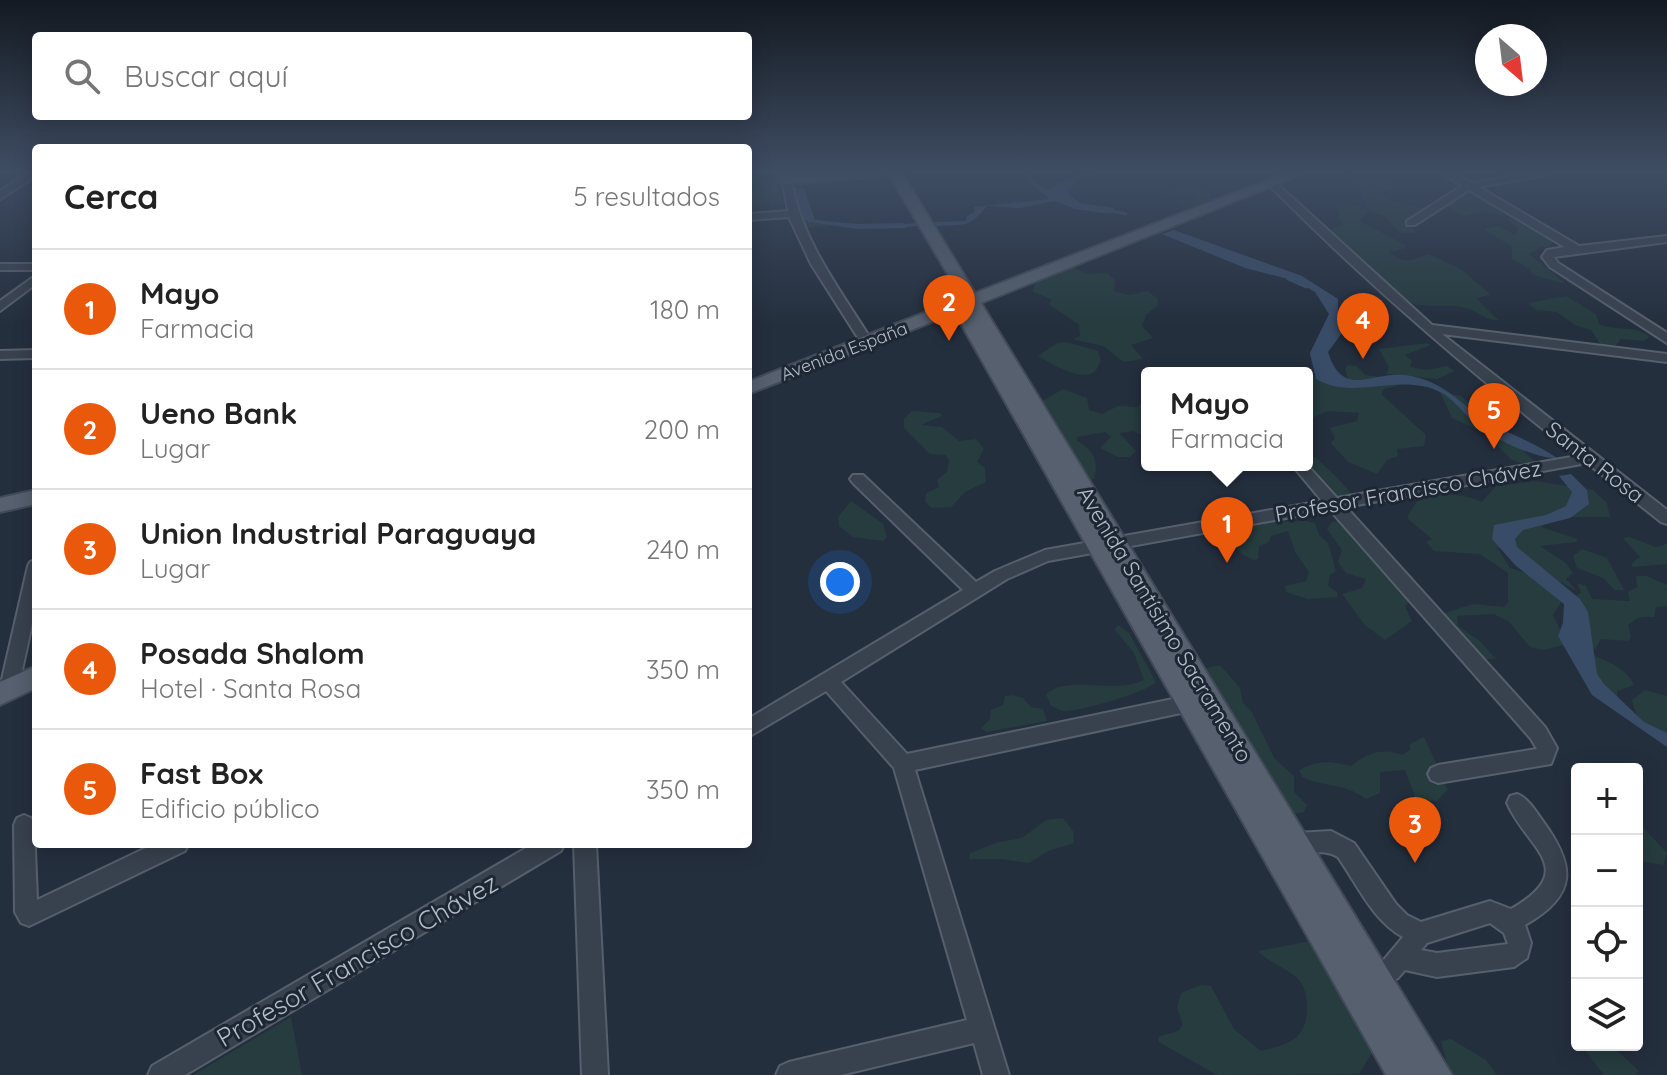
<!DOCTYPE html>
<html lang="es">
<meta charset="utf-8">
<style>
body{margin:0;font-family:Quicksand,sans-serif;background:#f2f2f2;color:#222}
.controls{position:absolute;right:24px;bottom:24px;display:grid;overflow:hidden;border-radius:8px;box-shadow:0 4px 20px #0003}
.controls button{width:72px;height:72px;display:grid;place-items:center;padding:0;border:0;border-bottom:2px solid #e0e0e0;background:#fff;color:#222;font:40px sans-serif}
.compass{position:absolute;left:1475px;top:24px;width:72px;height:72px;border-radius:50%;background:#fff;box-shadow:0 4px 20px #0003;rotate:152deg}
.you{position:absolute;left:840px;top:582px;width:28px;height:28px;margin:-20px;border:6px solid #fff;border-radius:50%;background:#1a73e8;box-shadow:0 0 0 12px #1a73e833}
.badge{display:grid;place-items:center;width:52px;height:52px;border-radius:50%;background:#ea580c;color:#fff;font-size:26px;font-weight:700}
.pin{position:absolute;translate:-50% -66px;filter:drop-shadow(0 2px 4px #0008)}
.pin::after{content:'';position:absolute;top:42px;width:28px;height:24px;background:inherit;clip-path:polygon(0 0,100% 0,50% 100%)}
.popup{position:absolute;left:1141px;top:367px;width:172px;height:104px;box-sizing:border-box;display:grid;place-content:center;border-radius:8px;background:#fff;filter:drop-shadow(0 2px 6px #0005);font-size:26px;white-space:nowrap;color:#767676}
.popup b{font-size:30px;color:#222}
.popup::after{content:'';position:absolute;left:50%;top:100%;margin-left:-16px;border:16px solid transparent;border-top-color:#fff}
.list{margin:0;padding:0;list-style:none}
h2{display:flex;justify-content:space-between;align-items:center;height:104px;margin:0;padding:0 32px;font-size:34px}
h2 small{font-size:26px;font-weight:400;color:#767676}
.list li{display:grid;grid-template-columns:52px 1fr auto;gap:24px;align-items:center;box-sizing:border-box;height:120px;padding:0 32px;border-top:2px solid #e0e0e0}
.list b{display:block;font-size:30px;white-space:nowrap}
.list p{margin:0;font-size:26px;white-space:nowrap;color:#767676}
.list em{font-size:26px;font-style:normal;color:#767676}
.icon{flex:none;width:44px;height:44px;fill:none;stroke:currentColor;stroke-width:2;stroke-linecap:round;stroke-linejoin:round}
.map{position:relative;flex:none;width:1667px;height:1075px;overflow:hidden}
.search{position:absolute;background:#fff;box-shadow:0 4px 20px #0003;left:32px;top:32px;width:720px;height:88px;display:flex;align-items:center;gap:20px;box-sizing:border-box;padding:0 28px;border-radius:8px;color:#767676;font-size:30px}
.panel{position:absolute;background:#fff;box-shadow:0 4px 20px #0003;left:32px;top:144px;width:720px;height:704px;border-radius:8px}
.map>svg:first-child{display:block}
.green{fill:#263c3f}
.water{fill:#394c67}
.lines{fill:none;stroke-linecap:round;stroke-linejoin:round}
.stream{stroke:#394c67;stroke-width:3}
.minor-casing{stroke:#565f6c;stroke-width:4}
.major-casing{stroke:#414a57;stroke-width:4}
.minor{fill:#38414e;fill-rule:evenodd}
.major{fill:#56606e;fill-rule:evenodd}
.labels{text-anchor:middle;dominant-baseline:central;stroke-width:6;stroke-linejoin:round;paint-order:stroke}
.far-street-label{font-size:18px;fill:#b4bcc9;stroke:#1d2633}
.street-label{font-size:22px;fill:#b4bcc9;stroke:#1d2633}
.near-street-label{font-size:26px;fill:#b4bcc9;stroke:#1d2633}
</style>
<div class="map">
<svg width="1667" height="1075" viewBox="0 0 1667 1075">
<rect width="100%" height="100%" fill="#242f3e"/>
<g class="green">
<path d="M1340,173l28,10 12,-5 16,4 -7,3 4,5 -15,1 15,11 31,6 -18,13 11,12h-17l-16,-17 -17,-7 -7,-21 -10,-3z"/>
<path d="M748,177l54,4 10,37 14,3 3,5 -26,2 -9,-26 -46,3z"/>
<path d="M1184,184l27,9 1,7 -12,2 -3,7h-11l-9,-9h18v-5l-17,2 -17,-3z"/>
<path d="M1460,192l17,2 31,22c-8,1 -12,-3 -19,-4 -28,-3 -15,16 -46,-11l4,-6z"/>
<path d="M1348,202l20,9 -8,10 45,24v3l-15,4c13,13 23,8 39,2l33,16 29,25 -15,3 22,22c-11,1 -19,-7 -29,-11 -21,-8 -47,3 -67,-10 -16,-10 -22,-23 -39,-30l2,-9 -19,-6 -19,-23 16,-7 -6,-6 3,-5 -5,-8z"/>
<path d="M1510,218l44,22 -5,7h-8l-12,7 37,30 -33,-9 -3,-6 -18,-10v-12l-28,-18 14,-3 17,9 3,-6 -11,-10z"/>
<path d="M1073,267l13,7 21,-1 8,7 -1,11 15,4 18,-4 10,7 1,7 -12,10 -4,11 11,12 -22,7 12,14 -19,3 -21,-16 -31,-7 8,-3 -1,-11 -30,-21 3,-4 -20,-9 5,-10z"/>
<path d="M1566,296l30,18 3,10c18,8 35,0 51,13l-7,4 -22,-2 -7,8 -13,-2 -10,-15 -16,-5 -18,-13 -21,-2 -8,-7z"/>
<path d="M1066,342l32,9 3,11c-3,3 -4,8 -7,10 -14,10 -45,-10 -56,-16l19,-13z"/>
<path d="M1427,343l4,2 -26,10 7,6 -2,6 17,3 20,-4 8,5 -18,8 -50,-5 2,-7 -10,-18z"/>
<path d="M1348,365l9,1 8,9 29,4 3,7 -13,3 -3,5 45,41 -2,11 -27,3 1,7 -11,4 -10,14 -29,-12 -17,-19 4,-5 -5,-10 27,-7 2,-8 -31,-2 -21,9v-47h-22l19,-3 13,8 31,3 -3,-13z"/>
<path d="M1063,389l24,9 2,12 13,4 16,-8 20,1 9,-14v45l-14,-7 -14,2 17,18 -6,6h-12l-18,-9 11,-11 -5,-5 -29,5v4c17,9 22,20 17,38h-5l-50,-76z"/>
<path d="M1440,392l21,4 76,67 -11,2 -14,-5 -29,-28 -31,-14z"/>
<path d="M912,411l28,2 2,3 -21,9 21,2 17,14 17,-2 8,10 -7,13 8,6 1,14 -21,10 -14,15 -19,1 -7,-6 1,-9 13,-6 -2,-7 10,-8 2,-12 -4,-5 -15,-1 -26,-26v-9z"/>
<path d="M1307,452c8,3 44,38 45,44l-14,4 -42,-30 -4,-5h15z"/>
<path d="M1535,481l58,9 14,13 3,14h-54l-15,10 37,12 -2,3 -36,4 26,17 7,10 -7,6 11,12 -80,-44 13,21 23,7 29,26 -9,14 14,29 -24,6 -13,-3 -21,-25 -15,-8 -37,2 1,10 22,15 16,18h-16l-36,-41 1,-5 28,-9 31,3 4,-5v-29l-28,-19 -46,-3 -8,-9 6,-3 -24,-20v-4l13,-20c19,-2 43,-1 61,7l14,-16z"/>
<path d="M851,501l32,23 4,13 -4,4 -30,-4 -14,-11 -1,-9z"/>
<path d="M1306,521l9,2 4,12 9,8 8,28 -6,4 -2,11 9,6v5l-29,2 -22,-7 -1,-6 21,-5 3,-9 -14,-20 -7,-21 -17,5 -2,6 -10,4 -1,13 -4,1 -12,-6 -24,-25 44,-7z"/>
<path d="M1340,521c16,11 77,49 77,65 1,7 -9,15 -12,21l7,14 -27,19 -20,-15 -23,-31 20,-6 4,-9 -20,-6 -8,-11 4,-12 -15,-21 5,-7z"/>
<path d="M1629,537l27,10 11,-3v20l-34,3 -2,-3 9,-7 -17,-19z"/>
<path d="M1582,549l25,9 17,32h-9l-12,-12 -26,-10 -4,-12z"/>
<path d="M1636,576h11l20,9v21l-11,1 -2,10c-16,-1 -15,0 -26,8l3,11 -2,5 -28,-2 -6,10 -8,-2 -12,-51 6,-3 -4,-10 9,3 6,13 38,2 -2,-9 9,-5z"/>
<path d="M1118,625l11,8 27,49c-11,11 -77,30 -93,29 -5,-1 -8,-4 -12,-5l-5,-12c23,-20 67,1 98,-14l-10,-27 -19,-23z"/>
<path d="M1592,655c17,7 34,13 42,30l-17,6 1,9 -37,-24 -2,-5z"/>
<path d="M1213,666h8l19,22 3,15 9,9 22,46 20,18v16l13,13 -3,7 -12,2 -89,-144z"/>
<path d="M1645,690l22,6v39c-20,-8 -31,-13 -35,-35z"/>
<path d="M1012,695l11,3 8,9 12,2 4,12 -61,11 -5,-4 9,-9 1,-9 12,-5 2,-9z"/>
<path d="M1424,737l12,26 -3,5 15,21 -11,12 -21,-2 -11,-29 -25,2v21l-14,6c-24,-17 -40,-11 -64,-22l-3,-7c20,-10 31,-9 52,-4 15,-13 32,-19 51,-11l8,-5v-6z"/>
<path d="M1063,818l10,13 1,12 -26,8 -19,12 -28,-4h-32l1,-6 29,-11 23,-4 24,-18z"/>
<path d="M1637,821l30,32 -4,12 -25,-4 5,21 -5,6z"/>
<path d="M1311,941l64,107 -16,26 -142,1 -58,-33 -1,-5 20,-6 5,-6 -6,-17 4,-15 20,-8 10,1 23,43 27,22c30,-7 47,-13 46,-47 -1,-8 -2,-17 -8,-24 -11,-12 -29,-16 -41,-29z"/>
<path d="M291,1017l11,58h-109z"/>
<path d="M1451,1039l35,21 11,15h-47l-9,-34z"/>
<path d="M1581,1045h30l28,26 -5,4h-30z"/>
</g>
<g class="water">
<path d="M1025,173h7l2,9 12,8 31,-15 23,-2 -22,7 -11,12 13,11 34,5 -3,6 -36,-5 -20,-8 -35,7 -33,-2c-19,23 -22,18 -51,20l-2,-4 32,-1 1,-5 8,-4 -1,-5 76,-8 -22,-18z"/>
<path d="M793,188h11l11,32 43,4 45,-1 3,5 -48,1 -49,-7 -5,-3z"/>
<path d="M1174,230l128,46 36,23v12l9,15 -19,26c16,50 45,16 83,24 41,8 56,38 90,53 20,9 38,17 56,29 -18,2 -63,-19 -78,-31 -13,-10 -23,-26 -37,-34 -42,-22 -86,9 -126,-14l-6,-26 19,-39 -14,-22 -19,-11 -51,-13 -83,-34z"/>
<path d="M1571,474l16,16 2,14 -19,14 -47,12 -8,9 2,8 63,52 8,13 9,62 7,10 40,38 23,11v14l-75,-52 -34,-59 5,-13 1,-19 -49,-39 -23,-26 2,-14 52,-10 20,-9 6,-14 -13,-16z"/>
</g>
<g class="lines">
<g class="stream">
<path d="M1107,210l19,4"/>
<path d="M899,226l23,-2"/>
<path d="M1288,279l18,8"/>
</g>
<defs>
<g id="minor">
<path d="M27,173h9v3l-36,23v-8z"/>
<path d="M1442,173h12l17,10 61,-10h24l-77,14 100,59 88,-10v6l-113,15 4,6 109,70v10l-117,-76 -8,-10 5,-7 18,-3 -96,-57 -54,35h-8v-4l55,-35z"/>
<path d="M782,178l9,2c11,62 49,109 81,161l-2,3 -4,1 -6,-4 -49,-77 -22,-47 -41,3v-6l40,-3z"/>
<path d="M1273,180l159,145 235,29v8l-225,-28 225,176v14l-6,-2 -74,-59 -241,44 199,220 12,21 -6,16 -113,19 -7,-3 -3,-6 3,-6 7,-3 99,-16 -6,-10 -201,-229 -282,51 -41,18 -166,103 66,72 290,-60 7,2 2,6 -2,6 -289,62 94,305h-26l-9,-32 -133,32h-65l4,-9 9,-4 178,-42 -73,-252 -68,-77 -78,46v-18l215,-129 -110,-107 -3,-4 3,-4h10l113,107 19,-11 50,-21 277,-49 -30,-36h15l30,33 240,-42c-108,-85 -211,-173 -308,-271v-4z"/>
<rect x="0" y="264" width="36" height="6"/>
<path d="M36,275v9l-36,27v-10z"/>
<path d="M36,350v8l-36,1v-8z"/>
<path d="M36,560v45l-18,84 -2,5 -7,3 -7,-3 -2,-6 28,-122 2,-4z"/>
<path d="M1517,794c11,4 18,16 25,26 34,46 36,75 -17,105l6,18 -4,15 -13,9 -77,10 -32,-7 -7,8 -21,12 -8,-4 -4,-8 4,-8 13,-8 21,-25c-30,-16 -46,-53 -65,-80 -16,-10 -32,0 -49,-7l-4,-7 4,-7 7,-3 35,-2 23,12 42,61 11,11 14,7 69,-21 21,8c70,-40 16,-60 -4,-106l3,-7zM1490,923l14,10 4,11 -71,9 -16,-3 6,-7z"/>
<path d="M24,815l7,3 3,7 3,75 117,-56h34l-3,7 -156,75 -8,-3 -6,-11 -1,-87 3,-7z"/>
<path d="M533,844h31l-3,7 -376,224h-37l4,-9z"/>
<path d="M574,844h22l12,231h-26z"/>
</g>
<g id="major">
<path d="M777,173l14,2 93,-2 -7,4 -91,7 -5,-1z"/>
<path d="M888,173h14l73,120 311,-120h19l-324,130 471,772h-66l-431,-762 -207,81v-12l201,-79 -9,-16 13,-4z"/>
<path d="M36,490v14l-36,8v-14z"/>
<path d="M36,666v22l-36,17v-23z"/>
</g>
</defs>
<use href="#minor" class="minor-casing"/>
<use href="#major" class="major-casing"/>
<use href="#minor" class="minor"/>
<use href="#major" class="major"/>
</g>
<linearGradient id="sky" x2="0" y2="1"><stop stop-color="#141a22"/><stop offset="0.53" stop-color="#3f4d63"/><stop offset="1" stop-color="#3f4d63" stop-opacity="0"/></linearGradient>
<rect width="1667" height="324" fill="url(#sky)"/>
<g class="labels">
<g class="far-street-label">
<text transform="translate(844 351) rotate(-21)">Avenida España</text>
</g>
<g class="street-label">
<text transform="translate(1595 462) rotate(38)">Santa Rosa</text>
<text transform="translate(1408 491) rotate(-10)">Profesor Francisco Chávez</text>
<text transform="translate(1165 624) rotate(59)">Avenida Santísimo Sacramento</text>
</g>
<g class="near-street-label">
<text transform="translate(357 960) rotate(-30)">Profesor Francisco Chávez</text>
</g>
</g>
</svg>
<div class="controls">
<button>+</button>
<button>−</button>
<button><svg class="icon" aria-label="locate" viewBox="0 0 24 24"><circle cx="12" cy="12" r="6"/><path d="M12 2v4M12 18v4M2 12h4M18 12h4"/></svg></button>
<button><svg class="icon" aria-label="layers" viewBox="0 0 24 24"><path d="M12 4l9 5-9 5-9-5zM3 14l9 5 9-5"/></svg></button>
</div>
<svg class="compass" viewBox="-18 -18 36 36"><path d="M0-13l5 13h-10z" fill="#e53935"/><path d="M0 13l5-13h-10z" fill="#767676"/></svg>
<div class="you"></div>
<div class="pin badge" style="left:1227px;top:563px">1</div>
<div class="popup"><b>Mayo</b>Farmacia</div>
<div class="pin badge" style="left:949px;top:341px">2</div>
<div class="pin badge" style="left:1415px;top:863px">3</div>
<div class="pin badge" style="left:1363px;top:359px">4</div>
<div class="pin badge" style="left:1494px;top:449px">5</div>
<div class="search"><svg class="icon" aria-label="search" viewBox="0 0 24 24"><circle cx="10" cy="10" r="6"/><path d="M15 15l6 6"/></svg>Buscar aquí</div>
<section class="panel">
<h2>Cerca<small>5 resultados</small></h2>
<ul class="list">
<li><span class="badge">1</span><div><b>Mayo</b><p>Farmacia</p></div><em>180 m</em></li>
<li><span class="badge">2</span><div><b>Ueno Bank</b><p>Lugar</p></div><em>200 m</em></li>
<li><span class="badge">3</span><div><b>Union Industrial Paraguaya</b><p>Lugar</p></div><em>240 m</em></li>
<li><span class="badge">4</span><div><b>Posada Shalom</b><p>Hotel · Santa Rosa</p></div><em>350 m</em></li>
<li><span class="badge">5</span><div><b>Fast Box</b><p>Edificio público</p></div><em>350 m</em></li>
</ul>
</section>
</div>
